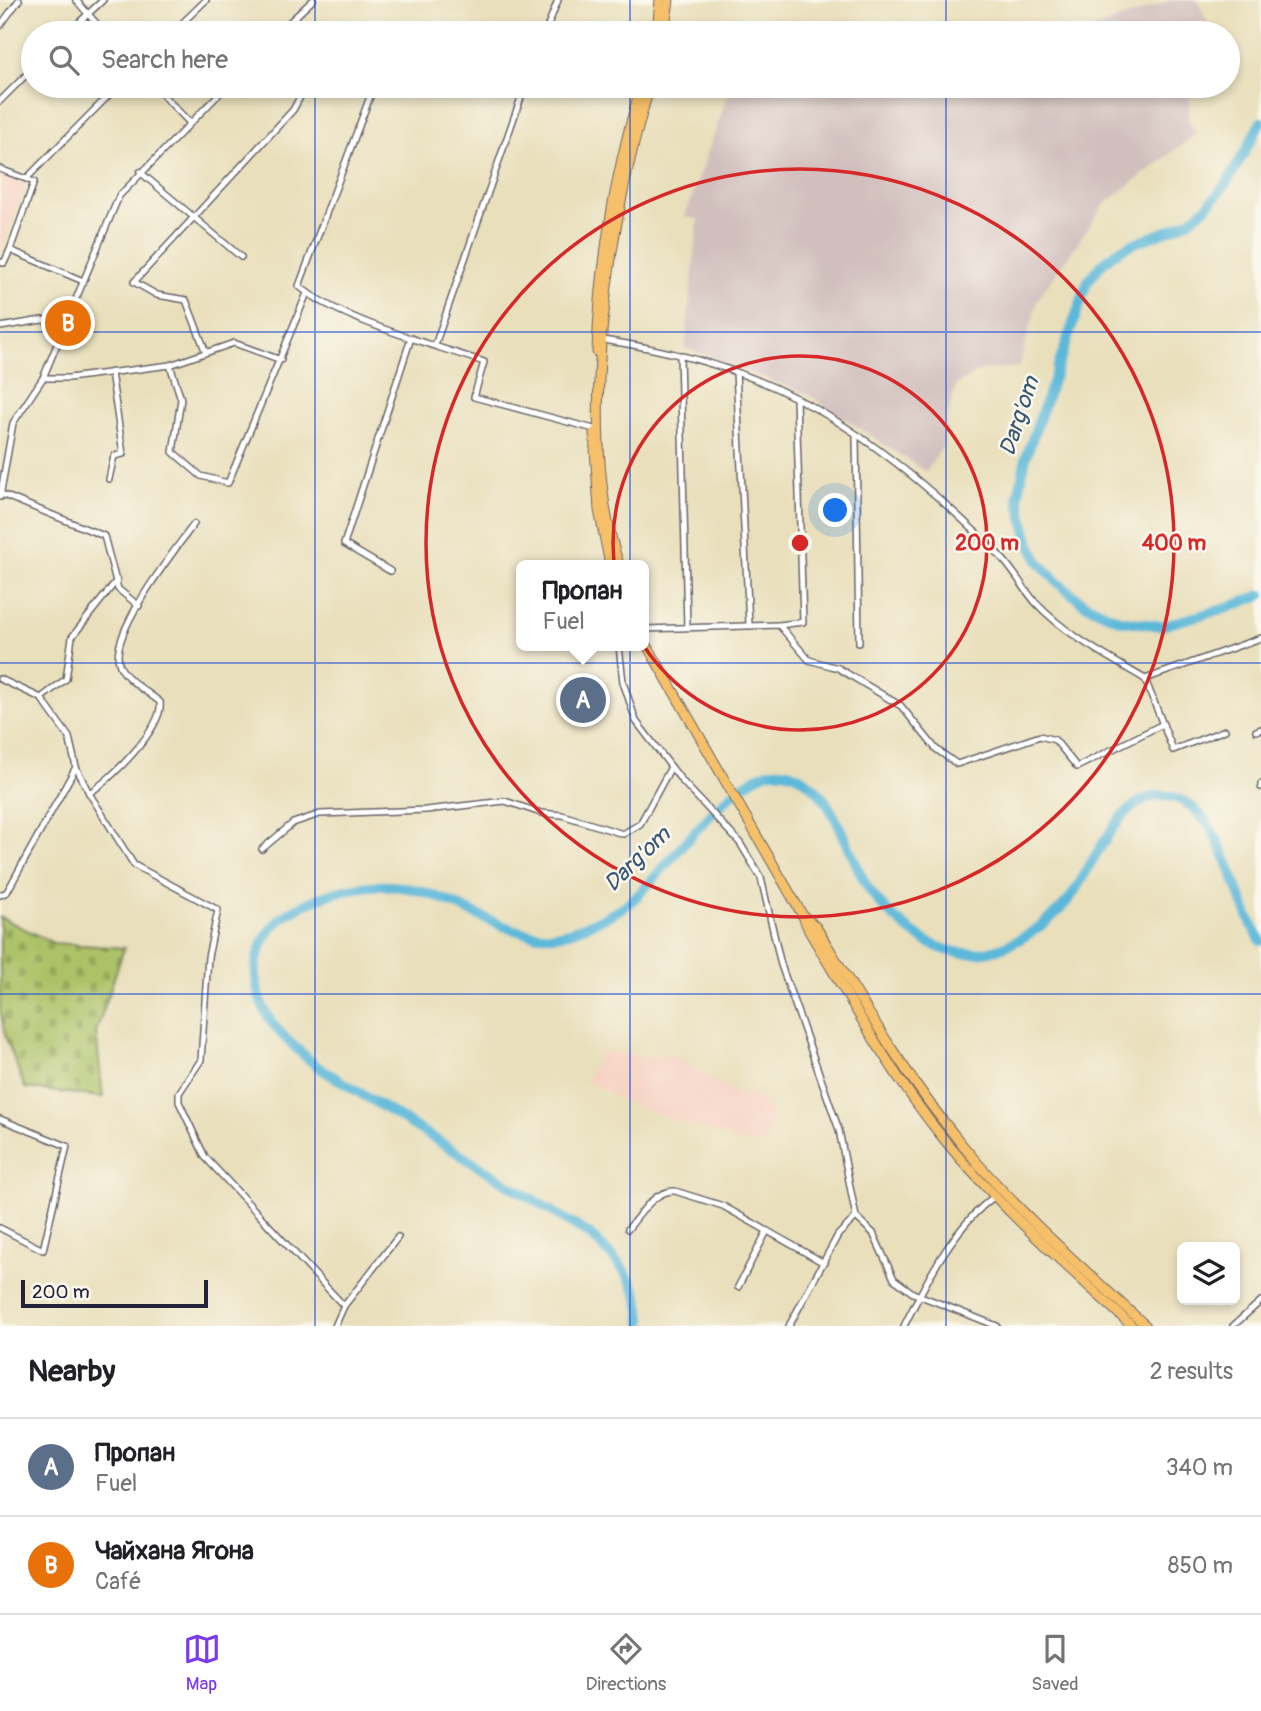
<!DOCTYPE html>
<meta charset="utf-8">
<style>
body{margin:0;font-family:Pangolin,sans-serif;background:#f6f6f6;color:#202124}
.controls{position:absolute;right:21px;bottom:21px;display:grid;overflow:hidden;border-radius:10px;box-shadow:0 4px 10px #0003}
.controls button{width:63px;height:63px;display:grid;place-items:center;padding:0;border:0;border-bottom:2px solid #e0e0e0;background:#fff;color:#202124;font:35px sans-serif}
.scale{position:absolute;left:21px;bottom:18px;width:187px;box-sizing:border-box;padding-left:7px;border:4px solid #22223b;border-top:0;font-size:19px;line-height:24px;white-space:nowrap;color:#22223b;-webkit-text-stroke:5px #fbf7ec;paint-order:stroke}
.you{position:absolute;left:836px;top:511px;width:24px;height:24px;margin:-18px;border:5px solid #fff;border-radius:50%;background:#1a73e8;box-shadow:0 0 0 10px #1a73e833}
.badge{display:grid;place-items:center;width:46px;height:46px;border-radius:50%;background:#7c3aed;color:#fff;font-size:23px;font-weight:700}
.pin{position:absolute;translate:-50% -50%;border:4px solid #fff;box-shadow:0 2px 7px #0006}
.popup{position:absolute;left:516px;top:560px;width:133px;height:91px;box-sizing:border-box;display:grid;place-content:center;border-radius:10px;background:#fff;filter:drop-shadow(0 2px 5px #0005);font-size:23px;white-space:nowrap;color:#757577}
.popup b{font-size:26px;color:#202124}
.popup::after{content:'';position:absolute;left:50%;top:100%;margin-left:-14px;border:14px solid transparent;border-top-color:#fff}
.list{margin:0;padding:0;list-style:none}
h2{display:flex;justify-content:space-between;align-items:center;height:91px;margin:0;padding:0 28px;font-size:30px}
h2 small{font-size:23px;font-weight:400;color:#757577}
.list li{display:grid;grid-template-columns:46px 1fr auto;gap:21px;align-items:center;box-sizing:border-box;height:98px;padding:0 28px;border-top:2px solid #e0e0e0}
.list b{display:block;font-size:26px;white-space:nowrap}
.list p{margin:0;font-size:23px;white-space:nowrap;color:#757577}
.list em{font-size:23px;font-style:normal;color:#757577}
.icon{flex:none;width:38px;height:38px;fill:none;stroke:currentColor;stroke-width:2;stroke-linecap:round;stroke-linejoin:round}
.map{position:relative;flex:none;width:1261px;height:1326px;overflow:hidden}
.search{position:absolute;background:#fff;box-shadow:0 4px 10px #0003;left:21px;right:21px;top:21px;height:77px;display:flex;align-items:center;gap:18px;box-sizing:border-box;padding:0 24px;border-radius:38px;color:#757577;font-size:26px}
.sheet{height:287px;background:#fff}
nav{display:flex;justify-content:space-around;align-items:center;box-sizing:border-box;height:98px;border-top:2px solid #e0e0e0;background:#fff;font-size:19px;color:#757577}
nav a{display:grid;justify-items:center;gap:4px}
nav .on{color:#7c3aed}
.map>svg:first-child{display:block}
.built{fill:#f6d2c3}
.industrial{fill:#d1bfbd}
.cemetery{fill:url(#cemetery-stones);stroke:#687251;stroke-width:2}
.lines{fill:none;stroke-linecap:round;stroke-linejoin:round}
.river{stroke:#5bb8d9;stroke-width:10}
.minor-casing{stroke:#686468;stroke-width:8}
.primary-casing{stroke:#686468;stroke-width:11}
.minor{stroke:#fff;stroke-width:5}
.primary{stroke:#f6c06b;stroke-width:9}
.grid{fill:none;stroke:#1d4ed8;stroke-width:2;stroke-opacity:0.55}
.ring{fill:none;stroke:#d62828;stroke-width:3.5}
.labels{text-anchor:middle;dominant-baseline:central;stroke-width:5;stroke-linejoin:round;paint-order:stroke}
.water-label{font-size:23px;font-style:italic;fill:#365672;stroke:#fbf7ec}
.centre{fill:#d62828;stroke:#fbf7ec;stroke-width:3.5}
.ring-label{font-size:21px;text-anchor:middle;font-weight:bold;fill:#d62828;stroke:#fbf7ec;stroke-width:5;stroke-linejoin:round;paint-order:stroke}
</style>
<div class="map">
<svg width="1261" height="1326" viewBox="0 0 1261 1326">
<defs>
<pattern id="cemetery-stones" width="16" height="16" patternUnits="userSpaceOnUse" patternTransform="scale(1.75)"><rect width="16" height="16" fill="#adc267"/><path d="M2 7V4a2 2 0 0 1 4 0v3zM10 15v-3a2 2 0 0 1 4 0v3z" fill="#95a65a"/></pattern>
</defs>
<rect width="100%" height="100%" fill="#fbf7ec"/>
<filter id="ink" filterUnits="userSpaceOnUse"><feTurbulence type="fractalNoise" baseFrequency=".0143" numOctaves="2"/><feDisplacementMap in="SourceGraphic" scale="14" xChannelSelector="R" yChannelSelector="G"/><feConvolveMatrix kernelMatrix="1 2 1 2 8 2 1 2 1" color-interpolation-filters="sRGB"/></filter>
<filter id="wash" filterUnits="userSpaceOnUse"><feTurbulence type="fractalNoise" baseFrequency=".00686" numOctaves="4" result="noise"/><feDisplacementMap in="SourceGraphic" scale="28" xChannelSelector="R" yChannelSelector="G"/><feGaussianBlur stdDeviation="1.57" result="paint"/><feColorMatrix in="noise" values="0 0 0 0 0 0 0 0 0 0 0 0 0 0 0 0 0 1.4 0 .05"/><feComposite in="paint" operator="in"/></filter>
<g filter="url(#wash)">
<rect width="100%" height="100%" fill="#e9dfbb"/>
<g class="built">
<path d="M0,173l26,11 -26,66z"/>
<path d="M602,1051l53,7 18,-4 59,37 28,7 13,18 -2,12 -11,17 -18,-3 -97,-32 -34,-15 -25,-15z"/>
</g>
<g class="industrial">
<path d="M1171,0h26l14,30 -2,3h-126z"/>
<path d="M731,86l99,9 3,-9 28,1 3,7 28,-8h300l-5,34 10,13 -92,71 -67,95 -19,68 -38,3 -25,15 -9,32 -4,29 -17,26 -119,-78 -122,-46 13,-129 -13,-2z"/>
</g>
<path class="cemetery" d="M0,917l53,26 71,5 -28,84 7,65 -78,-9 -20,-53 -5,-25z"/>
<g class="lines">
<g class="river">
<path d="M1261,122c-20,35 -37,78 -73,99 -42,24 -68,15 -100,60l-62,176 -8,40 10,41 10,23 19,21 26,21 36,17 42,6 66,-18 34,-13"/>
<path d="M642,1326c1,-41 -25,-66 -53,-92l-271,-167c-26,-22 -56,-44 -61,-81 -5,-30 8,-60 35,-75 39,-22 84,-32 128,-20 49,13 102,60 155,39 19,-7 44,-18 59,-31 32,-28 105,-135 148,-128 50,7 64,80 85,115 11,18 25,30 41,43 20,16 42,26 68,24 34,-2 73,-29 94,-55 22,-30 51,-110 98,-102 56,9 66,106 93,145"/>
</g>
</g>
</g>
<g filter="url(#ink)">
<g class="lines">
<defs>
<g id="minor">
<path d="M103,0l-15,14 17,19"/>
<path d="M0,26l19,-26"/>
<path d="M68,33l20,-19 -12,-14"/>
<path d="M172,33l34,-33"/>
<path d="M278,33l35,-33"/>
<path d="M545,33l13,-33"/>
<path d="M154,86l36,37"/>
<path d="M374,86l-75,200c38,33 135,59 185,76l-10,35 120,32"/>
<path d="M0,101l33,-33"/>
<path d="M0,169l34,13 -24,68"/>
<path d="M140,172l101,85"/>
<path d="M27,178l91,-92"/>
<path d="M0,262l4,1 6,-13 73,31"/>
<path d="M0,327l42,-7 24,3"/>
<path d="M603,340c66,10 134,27 193,58 74,38 142,96 201,155 15,14 25,34 39,50 30,32 72,54 109,76l116,-41"/>
<path d="M435,345l90,-259"/>
<path d="M205,350l-19,-50 -29,-5 -23,-13 159,-172 13,-24"/>
<path d="M680,355l7,272"/>
<path d="M170,365l11,34 -8,53 28,24 27,7 79,-190"/>
<path d="M736,372l13,252"/>
<path d="M43,378h26l101,-13 64,-22 47,17"/>
<path d="M856,436l3,207"/>
<path d="M109,479l5,-23 9,-2 -12,-82"/>
<path d="M1,494l103,42 14,53 21,17"/>
<path d="M0,497l13,-74 30,-45 76,-182 108,-110"/>
<path d="M390,571l-46,-27 67,-206"/>
<path d="M779,625l24,-3 -7,-224"/>
<path d="M644,629l135,-4 30,35 29,8 63,38 35,43 21,15 83,-28 15,4 22,27 86,-43"/>
<path d="M619,646l4,36 13,39 46,60 58,62 21,35 20,87 58,165 17,87 17,16 21,46 19,14 84,33"/>
<path d="M0,679l41,19 28,39 7,30 13,26 45,72 84,45 -10,47 -7,103 -22,33v9l26,55 139,149"/>
<path d="M1145,679l28,71 52,-20"/>
<path d="M41,698l25,-19 6,-42 45,-57"/>
<path d="M1256,731l5,-2"/>
<path d="M1261,784v3"/>
<path d="M89,793c21,-12 75,-66 71,-91 -12,-10 -34,-22 -40,-36 -14,-30 55,-116 74,-142"/>
<path d="M262,849l31,-26 27,-9 106,-4 79,-9 36,12 21,2 61,19 17,-10 31,-57"/>
<path d="M0,895l7,-3 69,-125"/>
<path d="M0,1119l67,27 -24,104 -43,-22"/>
<path d="M628,1229c12,-14 26,-39 47,-38l48,15 101,57"/>
<path d="M738,1287l29,-56"/>
<path d="M335,1326l9,-20 54,-69"/>
<path d="M789,1326l49,-91 18,-18"/>
<path d="M904,1326c23,-46 49,-99 91,-130"/>
<path d="M1233,1326l28,-25"/>
</g>
<g id="primary">
<path d="M657,33l3,-33"/>
<path d="M664,33l5,-33"/>
<path d="M597,352c3,-92 18,-178 44,-266"/>
<path d="M594,433l5,77 11,55"/>
<path d="M619,565c-44,-134 -10,-346 31,-479"/>
<path d="M644,640l159,276 6,15c42,70 82,143 134,207 56,69 124,128 189,188"/>
<path d="M805,917l11,10c46,75 91,152 148,220 54,66 119,121 182,179"/>
</g>
</defs>
<use href="#minor" class="minor-casing"/>
<use href="#primary" class="primary-casing"/>
<use href="#minor" class="minor"/>
<use href="#primary" class="primary"/>
</g>
</g>
<path class="grid" d="M315,0v33M630,0v33M946,0v33M315,86v1240M630,86v1240M946,86v1240M0,332h1261M0,663h1261M0,994h1261"/>
<g class="ring">
<circle cx="800" cy="543" r="187"/>
<circle cx="800" cy="543" r="374"/>
</g>
<g class="labels">
<g class="water-label">
<text transform="translate(1019 416) rotate(-72)">Darg'om</text>
<text transform="translate(637 859) rotate(-44)">Darg'om</text>
</g>
</g>
<circle cx="800" cy="543" r="10" class="centre"/>
<g class="ring-label">
<text x="987" y="550">200 m</text>
<text x="1174" y="550">400 m</text>
</g>
</svg>
<div class="controls">
<button><svg class="icon" aria-label="layers" viewBox="0 0 24 24"><path d="M12 4l9 5-9 5-9-5zM3 14l9 5 9-5"/></svg></button>
</div>
<div class="scale">200 m</div>
<div class="you"></div>
<div class="pin badge" style="left:583px;top:700px;background:#5c6f8a">A</div>
<div class="popup"><b>Пропан</b>Fuel</div>
<div class="pin badge" style="left:68px;top:323px;background:#e8710a">B</div>
<div class="search"><svg class="icon" aria-label="search" viewBox="0 0 24 24"><circle cx="10" cy="10" r="6"/><path d="M15 15l6 6"/></svg>Search here</div>
</div>
<section class="sheet">
<h2>Nearby<small>2 results</small></h2>
<ul class="list">
<li><span class="badge" style="background:#5c6f8a">A</span><div><b>Пропан</b><p>Fuel</p></div><em>340 m</em></li>
<li><span class="badge" style="background:#e8710a">B</span><div><b>Чайхана Ягона</b><p>Café</p></div><em>850 m</em></li>
</ul>
</section>
<nav>
<a class="on"><svg class="icon" aria-label="map" viewBox="0 0 24 24"><path d="M3 6l6-2 6 2 6-2v14l-6 2-6-2-6 2zM9 4v14M15 6v14"/></svg>Map</a>
<a><svg class="icon" aria-label="directions" viewBox="0 0 24 24"><path d="M12 3l9 9-9 9-9-9zM9 14v-3h6M13 9l2 2-2 2"/></svg>Directions</a>
<a><svg class="icon" aria-label="saved" viewBox="0 0 24 24"><path d="M7 4h10v16l-5-4-5 4z"/></svg>Saved</a>
</nav>
